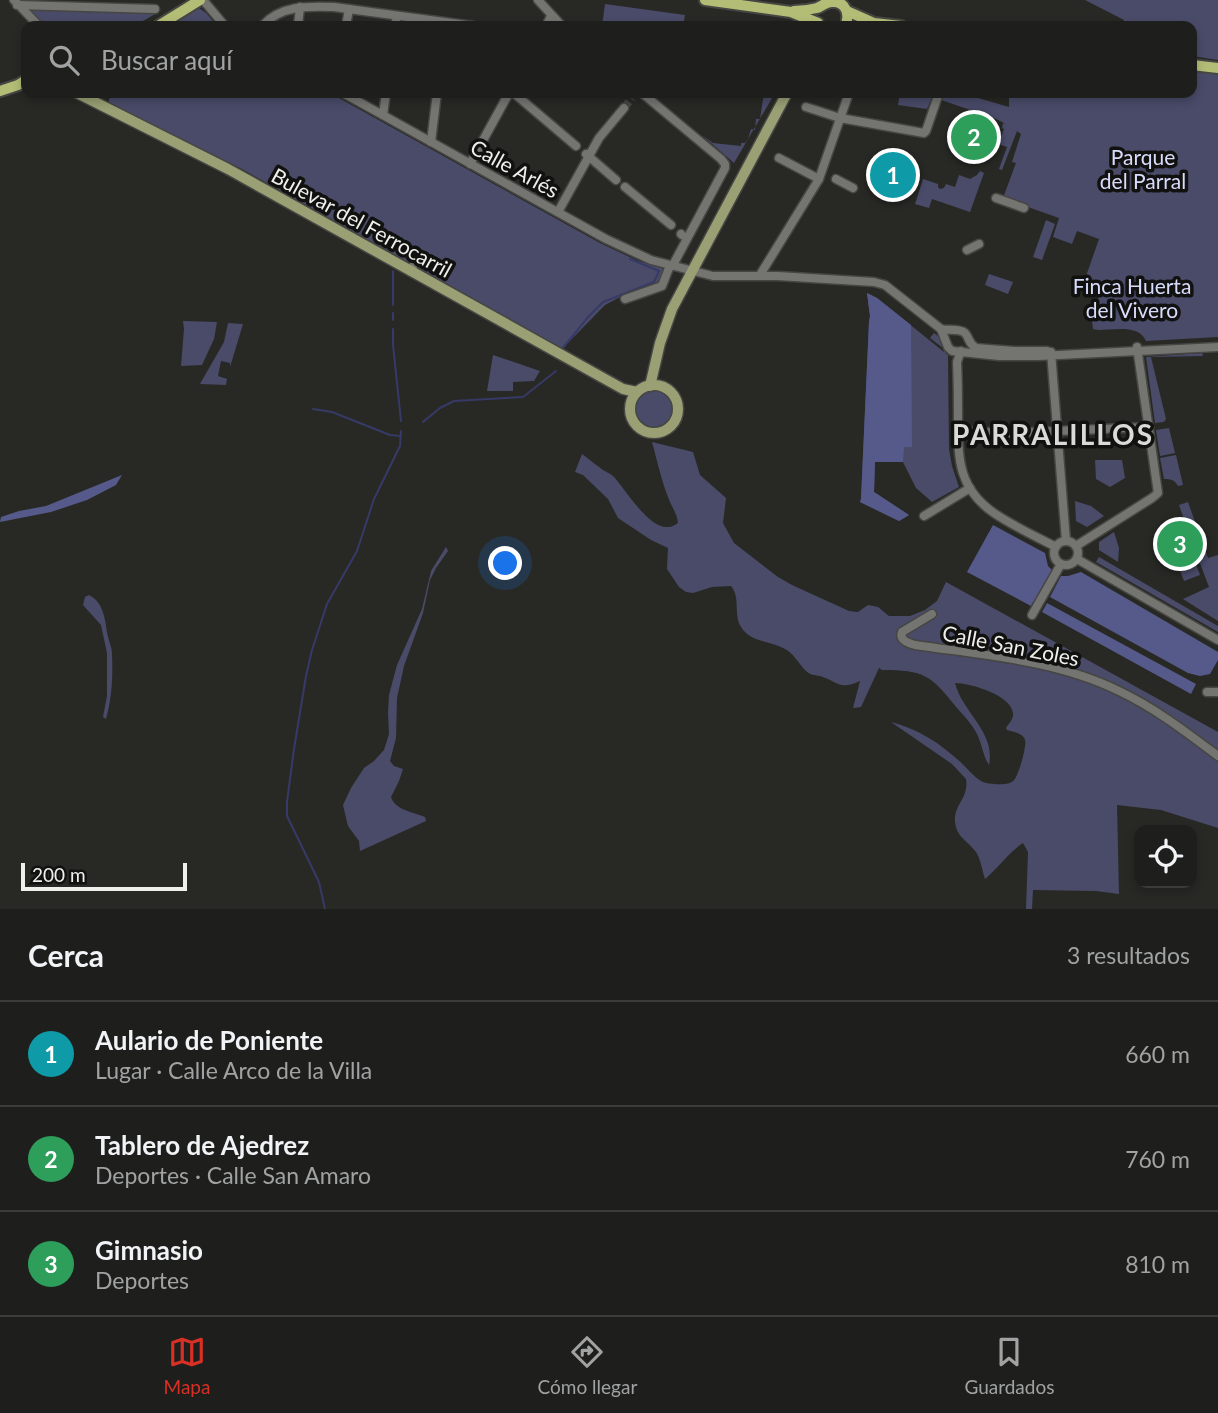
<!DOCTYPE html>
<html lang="es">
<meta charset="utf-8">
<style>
body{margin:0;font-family:Lato,sans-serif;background:#2b2c29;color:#f1f3f6}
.controls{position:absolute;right:21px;bottom:21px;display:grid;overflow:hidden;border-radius:14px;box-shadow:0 4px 10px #0003}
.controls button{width:63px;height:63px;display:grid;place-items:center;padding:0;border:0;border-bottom:2px solid #3c3d3b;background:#1e1f1c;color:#f1f3f6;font:35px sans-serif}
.scale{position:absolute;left:21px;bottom:18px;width:166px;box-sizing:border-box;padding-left:7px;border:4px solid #efefec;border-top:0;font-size:19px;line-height:24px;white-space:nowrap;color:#efefec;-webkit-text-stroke:5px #11110f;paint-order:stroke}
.you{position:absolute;left:506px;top:564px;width:24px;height:24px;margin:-18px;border:5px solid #fff;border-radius:50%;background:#1a73e8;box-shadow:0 0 0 10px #1a73e833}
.badge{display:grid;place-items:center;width:46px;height:46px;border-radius:50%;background:#d93025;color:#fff;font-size:23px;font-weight:700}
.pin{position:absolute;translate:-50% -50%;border:4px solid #fff;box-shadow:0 2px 7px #0006}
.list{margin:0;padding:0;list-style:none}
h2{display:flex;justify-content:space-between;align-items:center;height:91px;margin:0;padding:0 28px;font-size:30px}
h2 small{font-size:23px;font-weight:400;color:#a1a2a3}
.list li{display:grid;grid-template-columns:46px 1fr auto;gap:21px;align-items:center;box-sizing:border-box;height:105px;padding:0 28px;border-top:2px solid #3c3d3b}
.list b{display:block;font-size:26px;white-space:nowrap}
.list p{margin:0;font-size:23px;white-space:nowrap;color:#a1a2a3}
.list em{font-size:23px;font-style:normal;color:#a1a2a3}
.icon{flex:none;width:38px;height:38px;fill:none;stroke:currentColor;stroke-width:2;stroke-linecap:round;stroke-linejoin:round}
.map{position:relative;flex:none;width:1218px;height:909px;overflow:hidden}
.search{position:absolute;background:#1e1f1c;box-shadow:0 4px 10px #0003;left:21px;right:21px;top:21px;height:77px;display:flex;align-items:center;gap:18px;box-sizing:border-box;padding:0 24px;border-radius:14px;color:#a1a2a3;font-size:26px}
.sheet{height:406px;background:#1e1f1c}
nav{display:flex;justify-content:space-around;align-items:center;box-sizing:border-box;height:98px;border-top:2px solid #3c3d3b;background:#1e1f1c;font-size:19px;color:#a1a2a3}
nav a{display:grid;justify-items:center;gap:4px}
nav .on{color:#d93025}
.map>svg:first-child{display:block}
.green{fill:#494b69}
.forest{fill:#565a8a}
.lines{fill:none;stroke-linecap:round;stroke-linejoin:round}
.stream{stroke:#373967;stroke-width:2}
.minor-tunnel{stroke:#464743;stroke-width:8;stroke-dasharray:8 4;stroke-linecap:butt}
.minor-casing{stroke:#464643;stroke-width:11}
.major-casing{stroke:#464643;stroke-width:13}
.highway-casing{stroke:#464643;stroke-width:14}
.minor{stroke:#747570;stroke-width:8}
.major{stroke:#9aa074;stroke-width:10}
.highway{stroke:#b3bd76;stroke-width:10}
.labels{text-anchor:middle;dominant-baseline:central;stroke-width:7;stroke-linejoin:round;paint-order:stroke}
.park-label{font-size:21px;fill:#d8dcfb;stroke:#11110f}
.street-label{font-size:21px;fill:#efefec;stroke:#11110f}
.district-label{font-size:28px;font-weight:bold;letter-spacing:2px;fill:#dadbd6;stroke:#11110f}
</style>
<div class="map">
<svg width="1218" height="909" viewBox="0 0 1218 909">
<rect width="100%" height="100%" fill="#282925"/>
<g class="green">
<path d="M1085,0h133v60l-26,-4v-30h-68v-6z"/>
<path d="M605,4l80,11 -2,11h-81z"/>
<path d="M199,8l7,5 11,13h-48z"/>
<path d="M26,10l131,3 -23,13h-92z"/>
<path d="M1192,70l26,3v264l-72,4c-7,-17 -32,-11 -48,-11l-5,-1 -1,-9 10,-35 -17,-6 14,-40 -22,-8 -5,13 -19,-7 6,-19 -56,-20 13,-35 -4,-1 9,-28 -4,-3 -15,39 -3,-1 8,-22 -9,-3 6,-15 -2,-1 1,-5 3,1 -12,-6 -53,-18 3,-7h17l48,14v-14h183z"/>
<path d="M111,93h219l270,150 38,18 27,8 -3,10 -5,5 -33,11 -19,10 -43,44 -320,-180 -134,-65z"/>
<path d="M764,93h11l-41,70 -32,-28 11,8 28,3v-3h4l3,-4 3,-10 4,1 1,-11h4z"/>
<path d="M900,93h34l-7,16 -29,-4z"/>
<path d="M962,119l28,10 -8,22 4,2 -4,9 -6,-6 -9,-3 -1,2 -16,-6 7,-26h3z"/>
<path d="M980,171l4,2 -14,39 -38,-13 -3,9 -14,-4 8,-25 15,5v3l2,2 4,-1 2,-4 9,3 4,-12 11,4 7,-4z"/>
<path d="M1046,220l9,4 -13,36 -9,-3z"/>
<path d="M989,274l24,8 -5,12 -23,-9z"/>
<path d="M867,293l10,5 67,54 -1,-4 -13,-10 4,-5 9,7 5,12 -3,1 3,2 1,94 3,17 7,21 -27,15 -16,-14 -13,-26 -28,-1 -1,31 35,23 -10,6 -39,-19 1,-3 8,-177 1,-6z"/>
<path d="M183,321l34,1 -3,17 -12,26 -21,1 3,-37z"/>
<path d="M228,323l15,1 -13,43v-4l-9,-2 -3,15 9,3 -1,6 -26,-1 24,-42z"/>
<path d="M1202,353l1,3 -52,1 15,62 -2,3 -9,1 -9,-66z"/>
<path d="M493,355l47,16 -6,10 -21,1v9h-26z"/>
<circle cx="654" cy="409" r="22"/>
<path d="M1169,428l6,25 -15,3 -4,-26z"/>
<path d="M652,442l41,10 7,23 26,23 -3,25 11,20 44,34 14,8 57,26 9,1 10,-7 10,2 11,9h21l15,-6 12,-9 9,-19 272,150v96l-57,-18 -44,-5 2,89 -23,-3 -63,-1 -1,19h-6l2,-57 -5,-9c-15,10 -25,25 -38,36 -3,-9 -4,-19 -9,-27 -9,-12 -20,-15 -21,-31 -1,-17 14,-23 11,-42l-14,-15 -61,-42c28,8 44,18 66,37 9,7 18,21 29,24 7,1 22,3 27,-2 5,-3 14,-35 12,-41 -2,-7 -11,-8 -18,-10l-1,-2c3,-5 8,-9 7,-15 -2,-18 -43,-30 -58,-30 7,29 41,49 34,82 -6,-9 -7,-21 -12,-31 -5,-10 -13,-18 -20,-26 -26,-33 -33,-38 -75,-38l-3,-2 -18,39 -8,1 7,-27c-22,10 -22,0 -40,-5 -6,-1 -10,-1 -14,-5 -8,-8 -12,-18 -23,-23 -14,-8 -32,-5 -42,-21 -8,-13 0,-29 -10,-41l-19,1 -19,6 -7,-1 -7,-5 -12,-18 1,-21 -17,-8 -33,-22 -10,-19 -25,-24 -8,-3 7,-18c6,4 11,9 17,13 4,4 9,5 14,9 12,12 35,53 55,51 4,0 7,-2 10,-4 -1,-10 -7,-17 -10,-26 -7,-18 -11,-37 -16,-55z"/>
<path d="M1176,455l7,30 -5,1c-3,-6 -7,-7 -14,-7l-4,-21z"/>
<path d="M1095,460h27l3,18 -15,9 -14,-8z"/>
<path d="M1075,501l16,5 13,10 -17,11 -11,-6z"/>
<path d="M1188,502l12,34 -9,4 -12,-35z"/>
<path d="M1114,532l5,16 -1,14 -19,-12v-8z"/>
<path d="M1201,540l7,18 10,-3v66l-35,-22 26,-12 -17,-45z"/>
<path d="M446,547l2,4 -12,17 -6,12 -7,33 -19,53 -7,32 -1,40 -6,23 4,5 9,3 -4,12 -8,16c4,13 22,15 34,20l1,4 -66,30 -1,-10 -11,-15 -5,-21 8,-17 13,-20 10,-7 10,-11 5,-16 -1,-21 1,-18 8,-30 25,-56 9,-38z"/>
<path d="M1191,551l9,24 -16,6 -9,-24z"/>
<path d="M1099,557l119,69v6l-122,-70z"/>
<path d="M89,595c14,7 16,23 18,37 1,8 5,14 5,22 1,22 0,44 -6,65l-3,-2 4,-21v-43l-6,-28 -18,-20 2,-8z"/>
</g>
<g class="forest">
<path d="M867,293l10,5 34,27 1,122h-8l-1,15h-28l-1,30 35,23 -10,6 -39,-19 1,-3 8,-177 1,-6z"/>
<path d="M122,475l-6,10 -29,15 -36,12 -51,10 1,-5 18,-6 27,-5z"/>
<path d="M993,525l52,28 3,13 5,5 -18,32 -2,-1 -2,4 -64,-34z"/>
<path d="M1081,572l137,80v8l-8,14 -10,2 -12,-3 -138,-76 11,-21h7z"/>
<path d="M1047,603l149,81 -5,10 -149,-82z"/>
</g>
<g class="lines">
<g class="stream">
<path d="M393,305v-34"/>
<path d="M393,313v7"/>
<path d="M393,329v16l8,76"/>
<path d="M562,349l27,-33 14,-14 51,-20 5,-11 -29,-12"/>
<path d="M313,409l19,3 58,23 11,1"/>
<path d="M423,422l17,-14 14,-7 69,-4 33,-26"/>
<path d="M325,909l-6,-27 -32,-66v-14l7,-53 12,-73 6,-26 15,-46 30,-53 17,-52 26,-53 1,-15"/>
</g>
<path class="minor-tunnel" d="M624,108l8,-10"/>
<defs>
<g id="minor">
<path d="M14,0l25,26"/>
<path d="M203,0l22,26"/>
<path d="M538,0l24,26"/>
<path d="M17,5l138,4"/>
<path d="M262,26c19,-21 46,-20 72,-19l140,19"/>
<path d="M298,26l2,-19"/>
<path d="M346,26l3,-17"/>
<path d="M395,26l2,-10"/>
<path d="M546,26l5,-10"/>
<path d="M343,93l263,146 45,21 62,16h65l96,6 11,3 56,44 7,18 4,4 47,5h40l179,-9"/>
<path d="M516,95l60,51"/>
<path d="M806,107l34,11 84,15 2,-2 13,-38"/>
<path d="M383,115l3,-22"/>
<path d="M431,142l6,-49"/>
<path d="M586,154l30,26"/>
<path d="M779,158l40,21"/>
<path d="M470,164l39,-71"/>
<path d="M836,179l17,9"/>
<path d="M625,187l46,38"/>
<path d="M996,198l28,10"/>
<path d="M558,212l41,-74 25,-30"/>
<path d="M681,234l1,1"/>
<path d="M967,250l12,-6"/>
<path d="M410,271l10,-17"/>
<path d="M760,275l59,-96 30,-86"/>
<path d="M625,299l37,-13 7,-18 4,-3 52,-97v-4l-4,-5 -79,-66"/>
<path d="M941,329c7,2 18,-1 24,4 5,6 3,10 11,15l38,3h33"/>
<path d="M961,351l-4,11c1,20 1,40 1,60 0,38 1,67 36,91 19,13 41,23 62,34"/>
<path d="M1051,352l15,189"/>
<path d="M958,431l50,2 141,-6"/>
<path d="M924,516l46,-28"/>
<circle cx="1066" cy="553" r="12"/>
<path d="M1076,546l76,-48 6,-5 -21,-146"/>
<path d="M1077,559l141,81"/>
<path d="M932,614l-30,18c-3,8 6,11 13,13 68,10 141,15 204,46 36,17 67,41 99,65"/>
<path d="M1032,615l29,-51"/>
<path d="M1207,692h11"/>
</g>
<g id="major">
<path d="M77,93l151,76 395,220 14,3"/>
<circle cx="654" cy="409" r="24"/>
<path d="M650,386l10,-43 12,-34 115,-216"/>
</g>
<g id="highway">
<path d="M705,0l86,12 27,11"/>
<path d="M794,11c7,0 15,-1 23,-3 5,-2 9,-6 15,-6 15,-1 18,14 13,24"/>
<path d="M847,11l27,12 27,3"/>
<path d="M158,26l42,-26"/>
<path d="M1192,65l26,3"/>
<path d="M0,91l18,-6 8,-5"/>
</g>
</defs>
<use href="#minor" class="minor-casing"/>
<use href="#major" class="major-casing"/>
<use href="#highway" class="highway-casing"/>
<use href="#minor" class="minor"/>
<use href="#major" class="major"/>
<use href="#highway" class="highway"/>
</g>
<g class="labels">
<g class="park-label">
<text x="1143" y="156">Parque<tspan x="1143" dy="24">del Parral</tspan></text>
<text x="1132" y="285">Finca Huerta<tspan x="1132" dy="24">del Vivero</tspan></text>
</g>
<g class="street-label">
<text transform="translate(515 168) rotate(29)">Calle Arlés</text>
<text transform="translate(362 222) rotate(29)">Bulevar del Ferrocarril</text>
<text transform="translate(1011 645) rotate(11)">Calle San Zoles</text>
</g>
<g class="district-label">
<text x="1053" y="434">PARRALILLOS</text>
</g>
</g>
</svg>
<div class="controls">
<button><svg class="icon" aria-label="locate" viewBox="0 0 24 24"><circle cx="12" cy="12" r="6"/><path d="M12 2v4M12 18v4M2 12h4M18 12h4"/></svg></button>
</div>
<div class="scale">200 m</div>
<div class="you"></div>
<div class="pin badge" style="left:893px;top:175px;background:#0f9aa8">1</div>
<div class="pin badge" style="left:974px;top:137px;background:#2e9e5b">2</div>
<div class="pin badge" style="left:1180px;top:544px;background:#2e9e5b">3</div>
<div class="search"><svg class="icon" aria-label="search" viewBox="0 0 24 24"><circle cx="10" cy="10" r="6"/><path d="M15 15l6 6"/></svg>Buscar aquí</div>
</div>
<section class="sheet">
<h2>Cerca<small>3 resultados</small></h2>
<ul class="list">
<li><span class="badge" style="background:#0f9aa8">1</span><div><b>Aulario de Poniente</b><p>Lugar · Calle Arco de la Villa</p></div><em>660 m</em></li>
<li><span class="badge" style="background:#2e9e5b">2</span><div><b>Tablero de Ajedrez</b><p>Deportes · Calle San Amaro</p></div><em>760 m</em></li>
<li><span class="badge" style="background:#2e9e5b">3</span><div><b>Gimnasio</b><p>Deportes</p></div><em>810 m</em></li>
</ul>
</section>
<nav>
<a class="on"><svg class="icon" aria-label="map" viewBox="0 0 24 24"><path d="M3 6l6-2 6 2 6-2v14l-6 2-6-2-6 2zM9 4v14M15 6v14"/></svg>Mapa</a>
<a><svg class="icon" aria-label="directions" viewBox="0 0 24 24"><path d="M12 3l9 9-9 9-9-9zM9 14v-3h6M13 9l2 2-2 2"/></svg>Cómo llegar</a>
<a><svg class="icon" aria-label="saved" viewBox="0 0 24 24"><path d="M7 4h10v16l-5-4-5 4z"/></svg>Guardados</a>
</nav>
